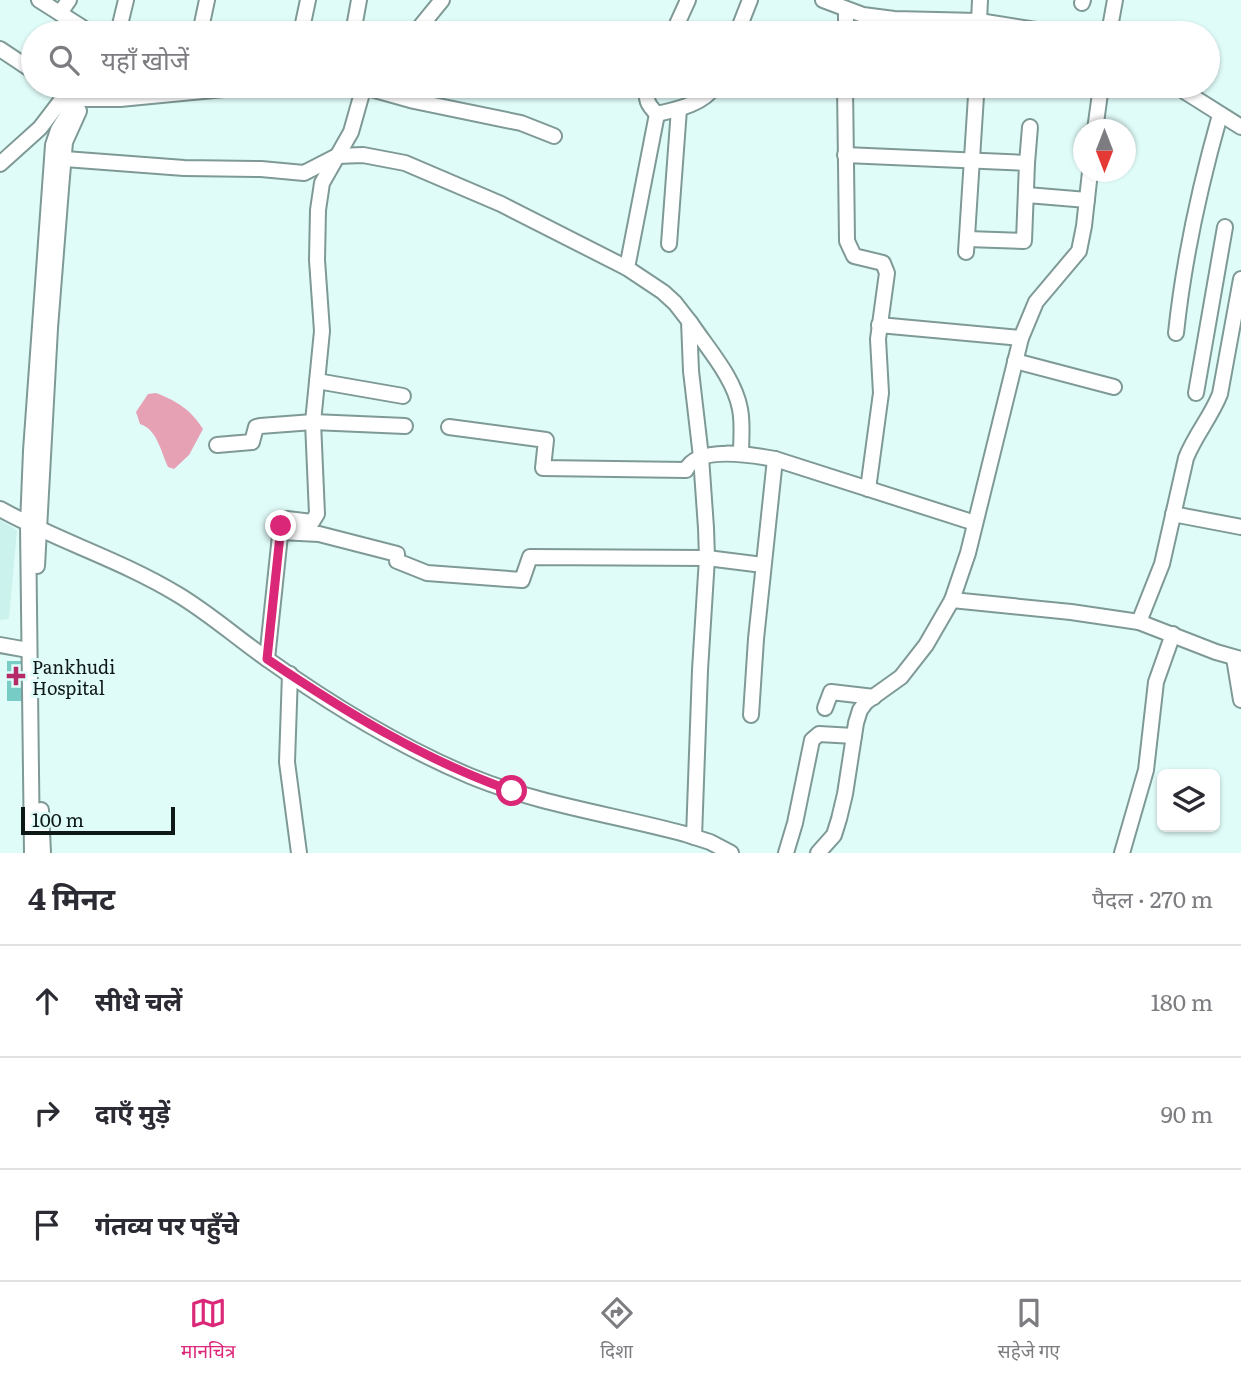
<!DOCTYPE html>
<html lang="hi">
<meta charset="utf-8">
<style>
body{margin:0;font-family:Literata,"Noto Sans Devanagari",serif;background:#f2f2f3;color:#2b2b33}
.controls{position:absolute;right:21px;bottom:21px;display:grid;overflow:hidden;border-radius:10px;box-shadow:0 2px 5px #0004}
.controls button{width:63px;height:63px;display:grid;place-items:center;padding:0;border:0;border-bottom:2px solid #e1e1e2;background:#fff;color:#2b2b33;font:35px sans-serif}
.compass{position:absolute;left:1073px;top:119px;width:63px;height:63px;border-radius:50%;background:#fff;box-shadow:0 2px 5px #0004;rotate:180deg}
.scale{position:absolute;left:21px;bottom:18px;width:154px;box-sizing:border-box;padding-left:7px;border:4px solid #0e1817;border-top:0;font-size:19px;line-height:24px;white-space:nowrap;color:#0e1817;-webkit-text-stroke:5px #e0fcf9;paint-order:stroke}
.stop{position:absolute;width:21px;height:21px;margin:-16px;border:5px solid #db2777;border-radius:50%;background:#fff}
.stop.end{background:#db2777;border-color:#fff;box-shadow:0 2px 7px #0008}
.list{margin:0;padding:0;list-style:none}
h2{display:flex;justify-content:space-between;align-items:center;height:91px;margin:0;padding:0 28px;font-size:30px}
h2 small{font-size:23px;font-weight:400;color:#7c7c81}
.list li{display:grid;grid-template-columns:46px 1fr auto;gap:21px;align-items:center;box-sizing:border-box;height:112px;padding:0 28px;border-top:2px solid #e1e1e2}
.list b{display:block;font-size:26px;white-space:nowrap}
.list em{font-size:23px;font-style:normal;color:#7c7c81}
.icon{flex:none;width:38px;height:38px;fill:none;stroke:currentColor;stroke-width:2;stroke-linecap:round;stroke-linejoin:round}
.map{position:relative;flex:none;width:1241px;height:853px;overflow:hidden}
.search{position:absolute;background:#fff;box-shadow:0 2px 5px #0004;left:21px;right:21px;top:21px;height:77px;display:flex;align-items:center;gap:18px;box-sizing:border-box;padding:0 24px;border-radius:38px;color:#7c7c81;font-size:26px}
.sheet{height:427px;background:#fff}
nav{display:flex;justify-content:space-around;align-items:center;box-sizing:border-box;height:98px;border-top:2px solid #e1e1e2;background:#fff;font-size:19px;color:#7c7c81}
nav a{display:grid;justify-items:center;gap:4px}
nav .on{color:#db2777}
.map>svg:first-child{display:block}
.built{fill:#ccf2ee}
.water{fill:#e6a1b5}
.building{fill:#77cdc6}
.lines{fill:none;stroke-linecap:round;stroke-linejoin:round}
.minor-casing{stroke:#7e9996;stroke-width:18}
.minor{stroke:#fff;stroke-width:14}
.route{stroke:#db2777;stroke-width:9}
.poi-dot{fill:#b52a66;stroke:#e0fcf9;stroke-width:2.5}
.labels{text-anchor:middle;dominant-baseline:central;stroke-width:6;stroke-linejoin:round;paint-order:stroke}
.poi-label{font-size:18px;fill:#0e1817;stroke:#e0fcf9;text-anchor:start}
</style>
<div class="map">
<svg width="1241" height="853" viewBox="0 0 1241 853">
<rect width="100%" height="100%" fill="#e0fcf9"/>
<path class="built" d="M0,520l17,10 -8,89 -9,1z"/>
<path class="water" d="M156,393c21,8 35,17 47,36l-14,26 -15,14 -6,-2c-7,-15 -11,-38 -28,-43l-4,-12 12,-18z"/>
<path class="building" d="M7,661h16l1,40h-17z"/>
<g class="lines">
<defs>
<g id="minor">
<path d="M39,0l52,33"/>
<path d="M823,0l40,15 31,4 85,2 76,12"/>
<path d="M1082,3l1,-3"/>
<path d="M60,13l9,-13"/>
<path d="M979,21l1,-21"/>
<path d="M118,33l8,-33"/>
<path d="M200,33l7,-33"/>
<path d="M301,33l7,-33"/>
<path d="M353,33l6,-33"/>
<path d="M420,33v-6l22,-27"/>
<path d="M673,33l15,-33"/>
<path d="M737,33l13,-33"/>
<path d="M846,33v-23"/>
<path d="M1109,33l6,-33"/>
<path d="M0,49l33,22"/>
<path d="M649,86c-5,13 -1,19 8,28"/>
<path d="M845,86l2,155 7,15 29,7 4,10 -9,66 3,54 -13,96"/>
<path d="M1176,86l65,41"/>
<path d="M364,87l50,14 107,22 33,13"/>
<path d="M657,114c21,-5 46,-10 58,-28"/>
<path d="M1095,130l6,-44"/>
<path d="M845,155l182,8 -3,78 -57,-2"/>
<path d="M65,159l119,9 77,1 43,4 33,-17 26,-1 42,8 96,41 126,64 36,24 12,11 14,18 2,50 10,86 5,71 1,30 -7,112 -6,167"/>
<path d="M1027,163l3,-36"/>
<path d="M0,164l40,-36 26,-34 11,5h43l135,-13"/>
<path d="M1027,195l60,5"/>
<path d="M669,244l10,-135"/>
<path d="M966,252l10,-156"/>
<path d="M627,268l30,-154"/>
<path d="M690,322c17,26 44,55 50,87 3,15 1,30 1,45"/>
<path d="M879,325l142,13"/>
<path d="M1176,333c8,-76 23,-144 44,-218"/>
<path d="M1015,361l99,26"/>
<path d="M317,381l86,15"/>
<path d="M1196,393l29,-166"/>
<path d="M449,427l97,13 -3,28 143,2c11,-25 67,-15 89,-11"/>
<path d="M217,445l35,-3 4,-15 4,-1 53,-4 92,4"/>
<path d="M0,509c58,32 121,51 177,85 32,19 60,44 90,65 63,45 132,87 203,117 67,28 145,39 215,58l25,8 21,11"/>
<path d="M1173,514l68,13"/>
<path d="M280,532l39,2 78,20v7l30,12 95,7 8,-23 177,1 56,7"/>
<path d="M37,566l13,-238 11,-139 4,-47 14,-31"/>
<path d="M952,600l119,12 68,10 77,30 25,7"/>
<path d="M1139,622l23,-58 24,-106c9,-23 25,-41 34,-64l21,-115"/>
<path d="M0,645l28,5"/>
<path d="M1234,658l7,42"/>
<path d="M267,659l14,-133 6,-7 25,3 5,-8 -4,-92 9,-91 -5,-71 1,-50 4,-27 29,-51 13,-46"/>
<path d="M290,674l-3,88 12,91"/>
<path d="M825,708l6,-16 43,5"/>
<path d="M751,715l5,-76 19,-180 200,64"/>
<path d="M41,810l2,43"/>
<path d="M32,853l-4,-328 3,-74 22,-306 5,-15 27,-44"/>
<path d="M786,853l9,-30 17,-83 7,-6 35,2"/>
<path d="M818,853l16,-18 5,-16 6,-25 11,-71 4,-13 6,-8 35,-25 25,-32 26,-45 16,-47 53,-215 15,-36 43,-51 5,-25 6,-54"/>
<path d="M1122,853l24,-83 10,-88 17,-48"/>
</g>
</defs>
<use href="#minor" class="minor-casing"/>
<use href="#minor" class="minor"/>
</g>
<g class="lines">
<path class="route" d="M281,526l-14,133c77,52 157,101 245,132"/>
</g>
<path class="poi-dot" d="M12.5 665.5h7v7h7v7h-7v7h-7v-7h-7v-7h7z"/>
<g class="labels">
<g class="poi-label">
<text x="32" y="666">Pankhudi<tspan x="32" dy="21">Hospital</tspan></text>
</g>
</g>
</svg>
<div class="controls">
<button><svg class="icon" aria-label="layers" viewBox="0 0 24 24"><path d="M12 4l9 5-9 5-9-5zM3 14l9 5 9-5"/></svg></button>
</div>
<svg class="compass" viewBox="-18 -18 36 36"><path d="M0-13l5 13h-10z" fill="#e53935"/><path d="M0 13l5-13h-10z" fill="#7c7c81"/></svg>
<div class="scale">100 m</div>
<div class="stop" style="left:512px;top:791px"></div>
<div class="stop end" style="left:281px;top:526px"></div>
<div class="search"><svg class="icon" aria-label="search" viewBox="0 0 24 24"><circle cx="10" cy="10" r="6"/><path d="M15 15l6 6"/></svg>यहाँ खोजें</div>
</div>
<section class="sheet">
<h2>4 मिनट<small>पैदल · 270 m</small></h2>
<ul class="list">
<li><svg class="icon" aria-label="ahead" viewBox="0 0 24 24"><path d="M12 20V5M6 11l6-6 6 6"/></svg><div><b>सीधे चलें</b></div><em>180 m</em></li>
<li><svg class="icon" aria-label="right" viewBox="0 0 24 24"><path d="M7 20v-9h11M14 6l5 5-5 5"/></svg><div><b>दाएँ मुड़ें</b></div><em>90 m</em></li>
<li><svg class="icon" aria-label="arrive" viewBox="0 0 24 24"><path d="M6 21V4h12l-3 4 3 4H6"/></svg><div><b>गंतव्य पर पहुँचे</b></div></li>
</ul>
</section>
<nav>
<a class="on"><svg class="icon" aria-label="map" viewBox="0 0 24 24"><path d="M3 6l6-2 6 2 6-2v14l-6 2-6-2-6 2zM9 4v14M15 6v14"/></svg>मानचित्र</a>
<a><svg class="icon" aria-label="directions" viewBox="0 0 24 24"><path d="M12 3l9 9-9 9-9-9zM9 14v-3h6M13 9l2 2-2 2"/></svg>दिशा</a>
<a><svg class="icon" aria-label="saved" viewBox="0 0 24 24"><path d="M7 4h10v16l-5-4-5 4z"/></svg>सहेजे गए</a>
</nav>
